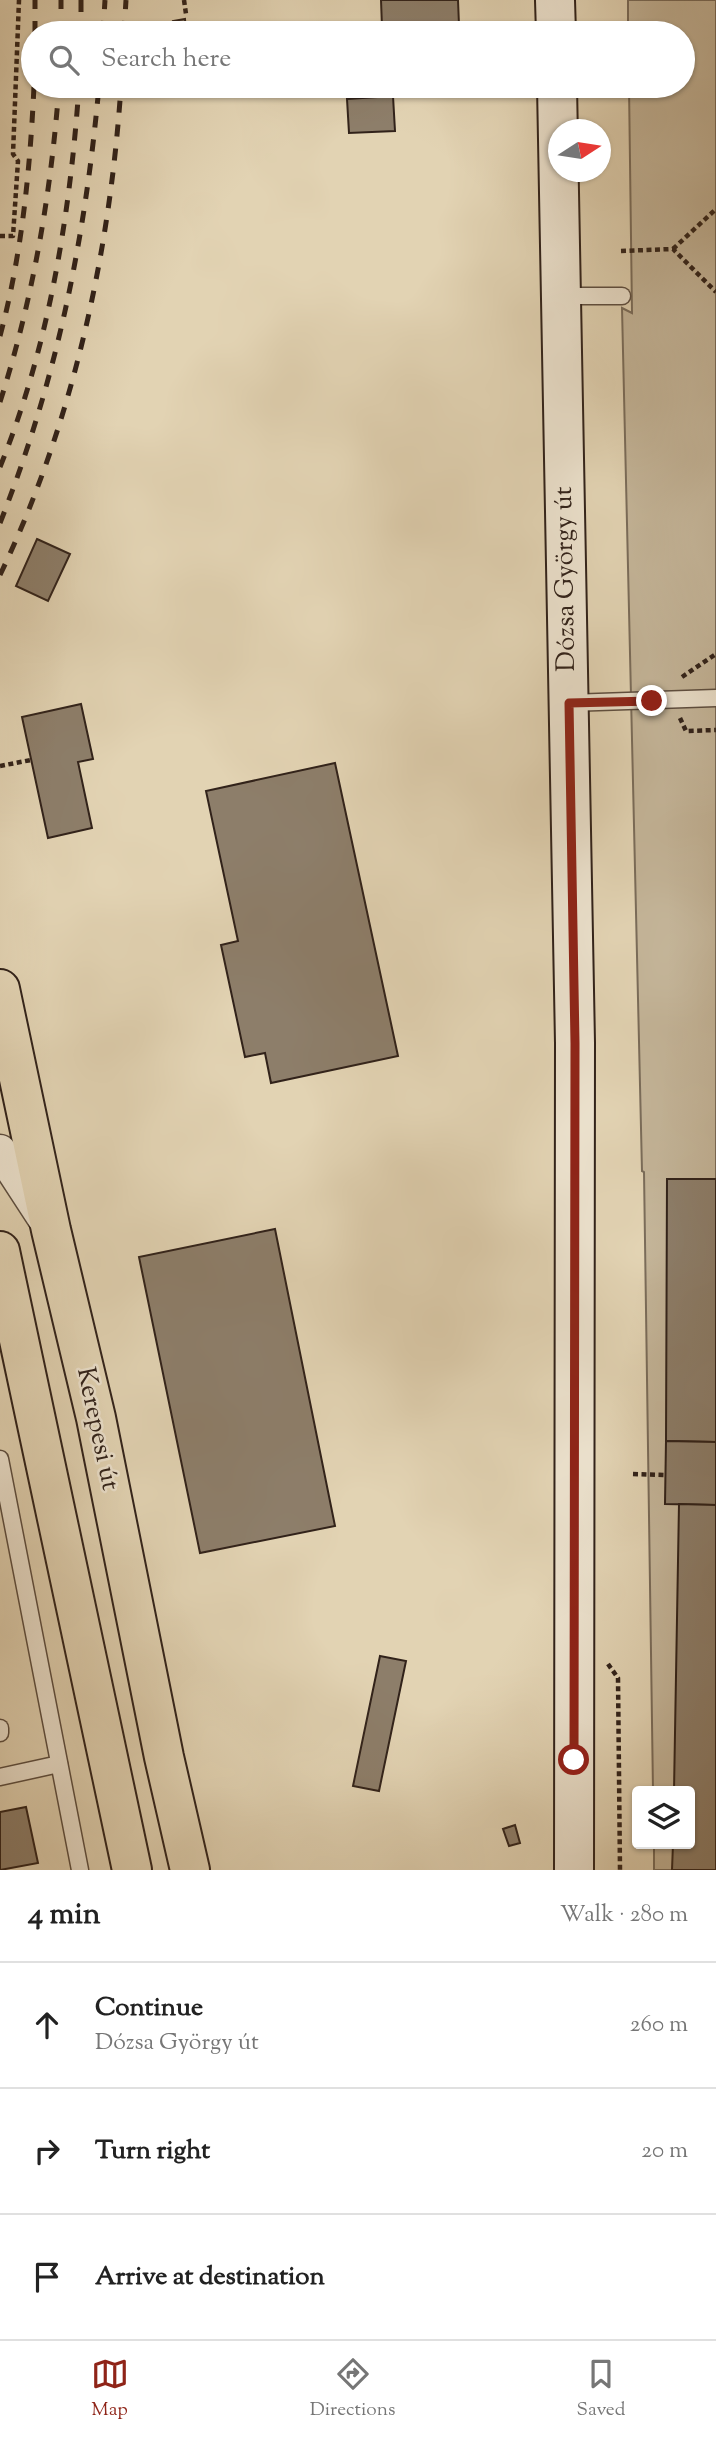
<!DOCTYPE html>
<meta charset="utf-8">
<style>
body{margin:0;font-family:"Sorts Mill Goudy",serif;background:#f6f6f6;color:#222}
.controls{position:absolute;right:21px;bottom:21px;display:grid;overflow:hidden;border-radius:7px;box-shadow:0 2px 5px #0004}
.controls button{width:63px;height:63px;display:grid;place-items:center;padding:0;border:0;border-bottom:2px solid #e0e0e0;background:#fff;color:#222;font:35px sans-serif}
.compass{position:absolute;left:548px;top:119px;width:63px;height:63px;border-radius:50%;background:#fff;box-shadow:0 2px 5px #0004;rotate:78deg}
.stop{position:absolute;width:21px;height:21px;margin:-16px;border:5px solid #8f2418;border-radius:50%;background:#fff}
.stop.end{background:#8f2418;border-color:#fff;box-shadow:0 2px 7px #0008}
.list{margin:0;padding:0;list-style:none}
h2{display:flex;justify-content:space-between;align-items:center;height:91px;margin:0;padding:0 28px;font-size:30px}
h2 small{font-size:23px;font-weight:400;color:#767676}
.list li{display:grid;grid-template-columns:46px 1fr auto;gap:21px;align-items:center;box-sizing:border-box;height:126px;padding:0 28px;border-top:2px solid #e0e0e0}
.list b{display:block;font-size:26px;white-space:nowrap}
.list p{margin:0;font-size:23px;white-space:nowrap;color:#767676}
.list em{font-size:23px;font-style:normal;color:#767676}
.icon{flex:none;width:38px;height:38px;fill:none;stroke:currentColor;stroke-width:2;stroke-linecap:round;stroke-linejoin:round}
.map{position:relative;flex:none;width:716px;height:1870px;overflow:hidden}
.search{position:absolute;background:#fff;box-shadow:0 2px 5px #0004;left:21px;right:21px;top:21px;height:77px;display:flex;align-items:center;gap:18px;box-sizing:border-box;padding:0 24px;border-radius:38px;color:#767676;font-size:26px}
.sheet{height:469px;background:#fff}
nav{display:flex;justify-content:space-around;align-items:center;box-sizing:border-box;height:98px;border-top:2px solid #e0e0e0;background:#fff;font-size:19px;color:#767676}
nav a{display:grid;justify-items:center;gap:4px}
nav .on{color:#8f2418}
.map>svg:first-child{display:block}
.green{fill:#c4b599;stroke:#7a6c5a;stroke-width:2}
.building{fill:#8d7e6a;stroke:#31221a;stroke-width:2}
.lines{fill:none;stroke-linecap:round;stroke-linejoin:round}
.lane-casing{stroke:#5d4e40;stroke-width:19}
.street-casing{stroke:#5d4e40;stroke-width:35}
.secondary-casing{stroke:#31221a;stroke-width:42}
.primary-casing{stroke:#31221a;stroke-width:42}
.path{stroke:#31221a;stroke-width:4.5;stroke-dasharray:5 3.5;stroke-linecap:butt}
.lane{stroke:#ece2ce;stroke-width:16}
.street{stroke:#ece2ce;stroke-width:32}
.secondary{stroke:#ece2ce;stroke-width:38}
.primary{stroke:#e2d3b3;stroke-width:38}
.rail{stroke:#31221a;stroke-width:5;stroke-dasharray:12 12;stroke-linecap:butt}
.route{stroke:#8f2418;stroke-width:9}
.labels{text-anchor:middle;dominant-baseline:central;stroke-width:5;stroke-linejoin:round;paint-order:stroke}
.street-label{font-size:26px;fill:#31221a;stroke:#ece2ce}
</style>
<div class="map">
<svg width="716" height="1870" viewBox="0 0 716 1870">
<rect width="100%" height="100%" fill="#e2d3b3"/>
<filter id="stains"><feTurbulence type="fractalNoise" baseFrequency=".00286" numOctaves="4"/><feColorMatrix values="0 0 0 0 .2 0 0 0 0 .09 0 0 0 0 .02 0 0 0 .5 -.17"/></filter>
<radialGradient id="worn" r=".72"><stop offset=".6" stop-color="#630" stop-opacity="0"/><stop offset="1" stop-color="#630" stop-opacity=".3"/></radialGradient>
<path class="green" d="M628,0h88v1870h-62v-26h36v-53h-37l-9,-619 -2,-1 -20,-863 10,5 -3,-227h54v-53h-55z"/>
<g class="building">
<path d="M381,0h77l1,25 -77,2z"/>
<path d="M185,19l1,13 -11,1 -2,-12z"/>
<path d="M393,96l2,35 -46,2 -2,-34z"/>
<path d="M37,539l33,15 -22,47 -32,-15z"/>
<path d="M81,704l12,55 -15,3 14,66 -44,10 -26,-121z"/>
<path d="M335,763l63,293 -127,27 -6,-30 -20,4 -24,-112 17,-4 -32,-150z"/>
<path d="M667,1179h49v263l-50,-1z"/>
<path d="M275,1229l60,297 -135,27 -61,-296z"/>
<path d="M666,1441l50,1v63l-51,-1z"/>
<path d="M679,1504l37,1v365h-44l1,-26h17v-53h-16z"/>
<path d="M380,1656l26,5 -27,130 -26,-5z"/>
<path d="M26,1807l12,56 -38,7v-58z"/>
<path d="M515,1825l5,18 -11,3 -6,-17z"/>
</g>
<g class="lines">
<defs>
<g id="lane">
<path d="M561,296h61"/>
<path d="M569,703l147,-5"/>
<path d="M0,1459l80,411"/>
<path d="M0,1728v5"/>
<path d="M0,1777l59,-13"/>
</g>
<path id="street" d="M0,1151l43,66"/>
<g id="secondary">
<path d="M555,0l1,33"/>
<path d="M557,86l18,957 -1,827"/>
</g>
<g id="primary">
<path d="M0,989l51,241 45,188 68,339 26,113"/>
<path d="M0,1251l132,619"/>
</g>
</defs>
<use href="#lane" class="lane-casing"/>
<use href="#street" class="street-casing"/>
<use href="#secondary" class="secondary-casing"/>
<use href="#primary" class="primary-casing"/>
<g class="path">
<path d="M184,0l2,14"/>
<path d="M0,236h13l5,-75 -5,-7 6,-154"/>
<path d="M673,249l43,-40"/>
<path d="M621,251l52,-2 43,43"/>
<path d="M682,677l34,-23"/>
<path d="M680,718l6,13 30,-1"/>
<path d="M0,766l31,-6"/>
<path d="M633,1474l33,1"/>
<path d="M608,1664l10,14 2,192"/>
</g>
<use href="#lane" class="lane"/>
<use href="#street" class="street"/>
<use href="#secondary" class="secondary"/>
<use href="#primary" class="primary"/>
<g class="rail">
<path d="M81,0v33"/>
<path d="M35,33v-33"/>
<path d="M61,33v-33"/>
<path d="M103,33l2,-33"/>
<path d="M124,33l2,-33"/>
<path d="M0,336c22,-82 30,-166 34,-250"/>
<path d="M0,402c33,-103 51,-208 59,-316"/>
<path d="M0,467c49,-121 70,-252 79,-381"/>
<path d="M0,523c57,-144 85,-283 99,-437"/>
<path d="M0,575c73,-152 110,-322 121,-489"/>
</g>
</g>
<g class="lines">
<path class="route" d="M574,1760l1,-717 -6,-340 83,-2"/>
</g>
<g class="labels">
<g class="street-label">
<text transform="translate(566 579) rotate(-91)">Dózsa György út</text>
<text transform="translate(97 1429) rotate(78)">Kerepesi út</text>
</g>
</g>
<rect width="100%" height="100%" filter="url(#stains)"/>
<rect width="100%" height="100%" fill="url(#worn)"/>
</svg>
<div class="controls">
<button><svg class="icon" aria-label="layers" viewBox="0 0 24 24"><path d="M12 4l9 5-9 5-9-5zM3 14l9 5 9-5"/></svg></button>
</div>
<svg class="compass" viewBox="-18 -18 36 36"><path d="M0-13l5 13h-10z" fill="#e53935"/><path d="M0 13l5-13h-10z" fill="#767676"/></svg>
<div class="stop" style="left:574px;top:1760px"></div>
<div class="stop end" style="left:652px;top:701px"></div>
<div class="search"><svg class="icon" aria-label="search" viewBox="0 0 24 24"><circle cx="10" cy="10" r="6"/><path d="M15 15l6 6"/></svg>Search here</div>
</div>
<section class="sheet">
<h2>4 min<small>Walk · 280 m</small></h2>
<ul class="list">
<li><svg class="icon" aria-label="ahead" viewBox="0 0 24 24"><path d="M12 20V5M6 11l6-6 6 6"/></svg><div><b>Continue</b><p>Dózsa György út</p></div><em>260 m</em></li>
<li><svg class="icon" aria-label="right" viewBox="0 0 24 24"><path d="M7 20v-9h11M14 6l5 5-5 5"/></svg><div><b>Turn right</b></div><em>20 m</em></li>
<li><svg class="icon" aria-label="arrive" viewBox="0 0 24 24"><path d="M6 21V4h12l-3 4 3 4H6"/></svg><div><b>Arrive at destination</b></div></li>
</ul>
</section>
<nav>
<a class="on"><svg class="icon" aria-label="map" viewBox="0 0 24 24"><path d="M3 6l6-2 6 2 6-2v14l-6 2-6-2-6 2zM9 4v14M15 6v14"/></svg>Map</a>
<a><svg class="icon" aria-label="directions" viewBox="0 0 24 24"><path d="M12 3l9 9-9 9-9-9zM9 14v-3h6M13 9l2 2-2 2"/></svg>Directions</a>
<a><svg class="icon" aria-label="saved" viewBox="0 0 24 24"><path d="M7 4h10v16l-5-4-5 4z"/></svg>Saved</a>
</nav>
